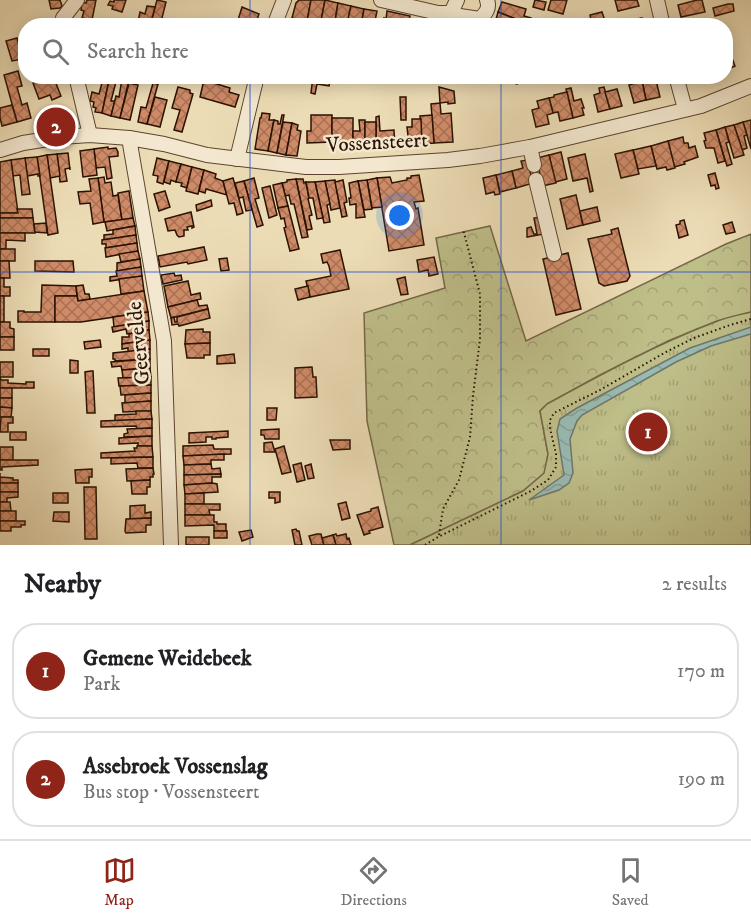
<!DOCTYPE html>
<meta charset="utf-8">
<style>
body{margin:0;font-family:"IM FELL DW Pica",serif;background:#f2f2f2;color:#202124}
.you{position:absolute;left:400px;top:216px;width:21px;height:21px;margin:-15px;border:4px solid #fff;border-radius:50%;background:#1a73e8;box-shadow:0 0 0 9px #1a73e833}
.badge{display:grid;place-items:center;width:39px;height:39px;border-radius:50%;background:#8f2418;color:#fff;font-size:20px;font-weight:700}
.pin{position:absolute;translate:-50% -50%;border:3px solid #fff;box-shadow:0 2px 6px #0006}
.list{margin:0;padding:0;list-style:none}
h2{display:flex;justify-content:space-between;align-items:center;height:78px;margin:0;padding:0 24px;font-size:26px}
h2 small{font-size:20px;font-weight:400;color:#757577}
.list li{display:grid;grid-template-columns:39px 1fr auto;gap:18px;align-items:center;box-sizing:border-box;height:96px;margin:0 12px 12px;padding:0 12px;border:2px solid #e0e0e0;border-radius:24px}
.list b{display:block;font-size:22px;white-space:nowrap}
.list p{margin:0;font-size:20px;white-space:nowrap;color:#757577}
.list em{font-size:20px;font-style:normal;color:#757577}
.icon{flex:none;width:33px;height:33px;fill:none;stroke:currentColor;stroke-width:2;stroke-linecap:round;stroke-linejoin:round}
.map{position:relative;flex:none;width:751px;height:545px;overflow:hidden}
.search{position:absolute;background:#fff;box-shadow:0 3px 15px #0003;left:18px;right:18px;top:18px;height:66px;display:flex;align-items:center;gap:15px;box-sizing:border-box;padding:0 21px;border-radius:24px;color:#757577;font-size:22px}
.sheet{height:294px;background:#fff}
nav{display:flex;justify-content:space-around;align-items:center;box-sizing:border-box;height:84px;border-top:2px solid #e0e0e0;background:#fff;font-size:16px;color:#757577}
nav a{display:grid;justify-items:center;gap:3px}
nav .on{color:#8f2418}
.map>svg:first-child{display:block}
.forest{fill:url(#forest-crowns);stroke:#746846;stroke-width:1.5}
.park{fill:url(#park-tufts);stroke:#746846;stroke-width:1.5}
.water{fill:url(#water-waves);stroke:#6d776c;stroke-width:1.5}
.building{fill:url(#building-cross-hatch);stroke:#2b1202;stroke-width:1.5}
.lines{fill:none;stroke-linecap:round;stroke-linejoin:round}
.minor-casing{stroke:#5b442f;stroke-width:16}
.path{stroke:#2b1202;stroke-width:2;stroke-dasharray:1.5 3;stroke-linecap:butt}
.minor{stroke:#f3e8cf;stroke-width:14}
.grid{fill:none;stroke:#1d4ed8;stroke-width:1.5;stroke-opacity:0.55}
.labels{text-anchor:middle;dominant-baseline:central;stroke-width:5;stroke-linejoin:round;paint-order:stroke}
.street-label{font-size:21px;fill:#2b1202;stroke:#f3e8cf}
</style>
<div class="map">
<svg width="751" height="545" viewBox="0 0 751 545">
<defs>
<pattern id="forest-crowns" width="20" height="18" patternUnits="userSpaceOnUse" patternTransform="scale(1.5)"><rect width="20" height="18" fill="#bebe89"/><path d="M2 6a3 3 0 1 1 6 0M12 15a3 3 0 1 1 6 0" fill="none" stroke="#a3a275"/></pattern>
<pattern id="park-tufts" width="24" height="20" patternUnits="userSpaceOnUse" patternTransform="scale(1.5)"><rect width="24" height="20" fill="#bebe89"/><path d="M3 7l-1-3M5 7V3M7 7l1-3M15 17l-1-3M17 17v-4M19 17l1-3" fill="none" stroke="#a3a275"/></pattern>
<pattern id="water-waves" width="16" height="10" patternUnits="userSpaceOnUse" patternTransform="scale(1.5)"><rect width="16" height="10" fill="#99bab2"/><path d="M0 5q4-4 8 0t8 0" fill="none" stroke="#849f97"/></pattern>
<pattern id="building-cross-hatch" width="8" height="8" patternUnits="userSpaceOnUse" patternTransform="scale(1.5)"><rect width="8" height="8" fill="#cf8b68"/><path d="M0 0l8 8M0 8l8-8" fill="none" stroke="#a87053"/></pattern>
</defs>
<rect width="100%" height="100%" fill="#ecdcb5"/>
<filter id="stains"><feTurbulence type="fractalNoise" baseFrequency=".00333" numOctaves="4"/><feColorMatrix values="0 0 0 0 .2 0 0 0 0 .09 0 0 0 0 .02 0 0 0 .5 -.17"/></filter>
<radialGradient id="worn" r=".72"><stop offset=".6" stop-color="#630" stop-opacity="0"/><stop offset="1" stop-color="#630" stop-opacity=".3"/></radialGradient>
<path class="forest" d="M490,226l36,115 200,-97 25,-10v78l-34,9 -49,20 -68,34 -53,29 -7,7 8,43 -3,19 -22,18 -113,54h-16l-27,-124 -3,-108 81,-25 -9,-50z"/>
<path class="park" d="M751,312v233h-341l113,-54 21,-18 4,-19 -8,-43 7,-7c55,-30 110,-60 168,-82 12,-5 24,-7 36,-10z"/>
<path class="water" d="M751,327v7l-40,12 -35,16 -94,53 -5,6 -7,18 3,34 -4,10 -10,7 -30,10 35,-25 -7,-44 3,-12 17,-11 113,-60z"/>
<g class="building">
<path d="M49,0h11l2,6 -2,2 -9,1z"/>
<path d="M87,0h9l-4,20 -10,-2 2,-7 -3,-1 1,-8 4,1z"/>
<path d="M114,0h12l-4,12 -10,-3 1,-3 -5,-1 2,-4 4,1z"/>
<path d="M157,0l9,2 -6,24h-10z"/>
<path d="M299,0h12l-4,22 -11,-2v-1l-4,-1 4,-15z"/>
<path d="M311,0h14l-5,26h-14z"/>
<path d="M325,0l13,3 -3,18 -7,-2 -2,7h-6z"/>
<path d="M535,0l11,2 -2,8 -11,-3z"/>
<path d="M551,0h16l-4,14 -15,-4z"/>
<path d="M615,0h22l2,6 -21,5z"/>
<path d="M697,0h5l3,12 -24,5 -3,-12z"/>
<path d="M502,2l24,7 -2,7 7,2 -3,6 -30,-12z"/>
<path d="M338,3l13,3 -4,20h-6v-3l-6,-1z"/>
<path d="M728,4h5l1,7 -19,5 -2,-8z"/>
<path d="M147,6l8,1 -5,19h-16l1,-5 3,1 2,-10 5,2z"/>
<path d="M351,6l13,3 -3,16 -14,-2z"/>
<path d="M242,7l17,7 -4,12 -17,-6z"/>
<path d="M364,9l13,2 -3,15h-13z"/>
<path d="M387,11l23,5 -2,10h-25l1,-8 2,1z"/>
<path d="M498,12l28,11v3h-10l-5,-2v2h-8l-8,-3z"/>
<path d="M602,12l3,9 -13,3 -2,-9z"/>
<path d="M642,18l2,8h-25l5,-4z"/>
<path d="M17,38l6,21 -11,2 -6,-20z"/>
<path d="M729,50l6,16 -9,4v-19z"/>
<path d="M18,71l4,15 -5,1 5,18 5,-2 4,15 -14,4 -13,-47z"/>
<path d="M45,76h8l8,20 -9,4 -2,-5 -11,4 -6,-16 13,-5z"/>
<path d="M100,76h10l-8,37 -7,-1 1,-4 -3,-1 1,-5 -4,-1 2,-9 7,2 3,-11 -3,-1z"/>
<path d="M110,76l7,2 -6,23h4l-4,15 -9,-3z"/>
<path d="M313,76h18l-2,10 -12,-2 -2,10 -4,-1z"/>
<path d="M490,76h29l-2,8z"/>
<path d="M641,76h14l5,21 -14,3z"/>
<path d="M641,76l5,24 -12,3 -5,-18 7,-2 -2,-5z"/>
<path d="M122,79l7,1 -9,38 -9,-2 5,-20 3,1z"/>
<path d="M204,80l26,8 -1,4 10,3 -4,12 -35,-10z"/>
<path d="M129,83l9,2 -8,35 -10,-2z"/>
<path d="M153,83l5,1 -11,40 -9,-2 3,-15 5,1z"/>
<path d="M178,87l12,3v3l3,1 -11,38 -8,-2 6,-20 -8,-2z"/>
<path d="M439,87l15,4 1,12 -7,1v-2l-8,1z"/>
<path d="M604,87l6,22 -12,3 -4,-17 6,-2 -1,-5z"/>
<path d="M571,88l3,13 7,-2 3,9h-2l2,7 -11,3 -7,-29z"/>
<path d="M617,89l5,17 -12,3 -5,-17z"/>
<path d="M567,92l6,26 -13,3 -2,-9 -5,1 -4,-15 5,-1v-2z"/>
<path d="M155,97l12,3 -7,27 -13,-3z"/>
<path d="M400,97h6v23h-5z"/>
<path d="M549,98l4,15 -6,2 2,9 -13,3 -4,-17 7,-2 -2,-7z"/>
<path d="M440,103l1,11 10,-1 2,29 -19,1 -3,-39z"/>
<path d="M12,105l5,17 -15,4 -2,-8v-10z"/>
<path d="M262,113l8,1 -1,6h5l-6,31 -13,-2 5,-31h1z"/>
<path d="M282,115h2l-7,38 -9,-2 6,-31 4,1v3h2z"/>
<path d="M311,115h21v27l-25,1v-12h4z"/>
<path d="M432,115l2,28 -12,1 -2,-28z"/>
<path d="M379,116l1,15 14,-1 1,17 -2,1 -10,-1 -5,1 -2,-1v-30z"/>
<path d="M332,118h21v29l-13,1v-6h-8z"/>
<path d="M412,119h9l1,25 -13,1 -2,-18h5z"/>
<path d="M359,120h6v27h-12v-16h7z"/>
<path d="M751,120v29l-8,-27z"/>
<path d="M283,122l9,1 -6,32 -9,-2z"/>
<rect x="365" y="122" width="11" height="25"/>
<path d="M743,122l4,13 -3,1 3,12 -5,2 -8,-25z"/>
<path d="M292,123l6,2 -1,5 4,1 -4,25 -11,-1z"/>
<path d="M734,125l10,30 -10,3 -9,-31z"/>
<path d="M725,127l4,15 -3,1 6,21 -5,2 -11,-36z"/>
<path d="M716,130l9,31 -7,2 -4,-15h-8l-2,-7 2,-1 -2,-7z"/>
<path d="M683,137l1,6h4l1,5 6,-2 3,11 -14,5 1,2 -11,3 -6,-26z"/>
<path d="M668,141l7,27 -8,2 -1,-3 -9,2 -6,-23z"/>
<path d="M651,146l5,20 -18,3 -5,-19z"/>
<path d="M108,147v2l8,-1 2,4v4l-9,1 3,21 -5,1 -2,-12 -9,1 -2,-19z"/>
<path d="M94,149l3,26 -14,2 -3,-26z"/>
<path d="M633,150l6,24 -18,4 -6,-24z"/>
<path d="M561,152l6,27 -12,3 -6,-27z"/>
<path d="M68,153l2,17v-2l-5,1 2,12 -7,1 -3,-28z"/>
<path d="M57,154l3,22 -10,2 -3,-23z"/>
<path d="M585,154l8,37 -3,1 -3,-14 -14,3 -5,-23z"/>
<path d="M47,155l11,78 -10,2 -11,-78z"/>
<path d="M549,155l7,28 -14,3 -5,-28z"/>
<path d="M37,157l3,19h-2v-2l-11,2 -2,-18z"/>
<path d="M25,158l5,36 -8,1 -2,-20 -7,1 -2,-16z"/>
<path d="M157,158l12,3 -6,23 -6,-2 1,-6 -5,-1z"/>
<path d="M11,160l7,53h-18v-51z"/>
<path d="M527,160l6,23 -17,5 -4,-17 11,-3 -2,-7z"/>
<path d="M169,161l12,3 -5,18 -5,-2 -1,4 -6,-2z"/>
<path d="M181,164l11,3 -5,21 -6,-2 1,-3 -6,-1z"/>
<path d="M192,167l12,3 -6,24 -12,-3z"/>
<path d="M204,170l12,4 -1,4 8,3 4,14 -21,-6 -1,4 -6,-2z"/>
<path d="M512,171l4,17 -16,4 -4,-17z"/>
<path d="M715,173l4,15 -3,1 -1,-4 -4,1 -3,-11z"/>
<path d="M419,175l5,26 -10,1 2,7 2,-1 6,37 -35,6 -12,-73 13,-1 2,6 15,-3v-2h4v-2z"/>
<path d="M496,175l4,19 -5,1 -1,-3 -8,2 -3,-16z"/>
<path d="M104,177l1,6 6,-1 2,14 5,-1 4,25 -18,2 -6,-44z"/>
<path d="M98,178l6,44 -11,2 -3,-21 -10,1 -2,-12 13,-1 -2,-12z"/>
<path d="M233,178l10,35 -6,2 -3,-12 -5,1 -6,-23z"/>
<path d="M254,178l5,20 -4,1 8,26 -6,2 -13,-46z"/>
<path d="M377,178l5,29 -10,1 -5,-28z"/>
<path d="M296,179h7l1,4 2,-1 3,16 -1,1 4,16 -3,1 3,13 -5,1z"/>
<path d="M296,179l12,58 -6,1 -8,-34h-3l-2,-9 -4,1 -3,-13 5,-1v-2z"/>
<path d="M335,180l5,28 -9,2 -6,-29z"/>
<path d="M343,180l4,22 -3,1 3,13 -5,1 -7,-35z"/>
<path d="M367,180l5,29 -8,1 -6,-29z"/>
<path d="M244,181l8,29 -6,1 -3,-14 -4,1 -4,-15z"/>
<path d="M325,181l5,23 -3,1 3,17 -6,1 -9,-41z"/>
<path d="M358,181l7,36 -9,1v-14l-6,1 -1,-7h2l-2,-15z"/>
<path d="M306,182h9l8,36 -6,1 -4,-21h-4z"/>
<path d="M282,183l6,23 -10,2 -5,-23z"/>
<path d="M270,186l7,29 -8,3 -7,-30z"/>
<path d="M129,191l4,27 -11,2 -4,-27z"/>
<path d="M165,191l5,16 -11,4 -5,-17z"/>
<path d="M576,195l7,30 -16,4 -7,-30z"/>
<path d="M211,200l1,6 -15,5 -1,-6z"/>
<path d="M288,206l11,43 -9,2 -6,-23 2,-1 -2,-9 -3,1 -3,-11z"/>
<path d="M597,207l3,14 -17,4 -3,-14z"/>
<path d="M17,209h15l1,9h-33v-5h18z"/>
<path d="M191,212l3,15 -2,1v-2l-5,1 1,3h-4v6l-5,1 -2,-2 -2,-5 -7,1 -3,-12z"/>
<path d="M540,217l4,17 -17,3v-9l4,-1 3,7h3l-3,-16z"/>
<path d="M0,218h33l2,15h-35z"/>
<path d="M133,218l2,8 -28,5 -2,-9z"/>
<path d="M684,220l4,15 -9,3 -3,-13 4,-1v-3z"/>
<path d="M732,222l3,10 -9,2 -3,-9z"/>
<path d="M46,223l1,10 -12,-1 -1,-8z"/>
<path d="M135,226l1,9 -32,5v-5l9,-1v-4z"/>
<path d="M618,228l12,48 -3,5 -23,5 -5,-3 -11,-44 24,-5 -1,-4z"/>
<path d="M0,233h25v8l-19,-1v9h-6z"/>
<path d="M136,235l1,8 -31,5v-4h-4v-4z"/>
<path d="M137,243l1,8 -32,6 -1,-9z"/>
<path d="M204,247l3,13 -19,4 -1,-2 -27,5 -2,-11z"/>
<rect x="0" y="249" width="15" height="12"/>
<path d="M340,250l9,39 -39,8 -4,-16 25,-5 -2,-10 -2,-4 -4,1 -2,-9z"/>
<path d="M138,251l2,8 -19,3 -2,-8z"/>
<path d="M568,253l13,56 -25,6 -13,-56z"/>
<path d="M434,257l4,17 -9,2 -1,-6 -9,2 -2,-12z"/>
<path d="M227,258l2,12 -8,1 -2,-12z"/>
<path d="M140,259l1,8 -24,4v-8z"/>
<path d="M0,261h9l1,17h-10z"/>
<path d="M35,261h38l1,11 -39,-1z"/>
<path d="M141,267l1,9 -32,5v-4l7,-1 -1,-5z"/>
<path d="M174,273l1,3 6,-1 1,5 -19,4 -2,-9z"/>
<path d="M142,276l2,15 -23,3 -2,-15z"/>
<path d="M405,277l3,17 -7,1 -4,-16z"/>
<path d="M0,278h4v9h6v9h-10z"/>
<path d="M188,281l3,14 9,-2 1,6 -33,8 -4,-21z"/>
<path d="M42,285l34,1 1,10h-22v26h-37v-11h6v1h17z"/>
<path d="M83,285l2,9h4l1,5 -12,2 -2,-15z"/>
<path d="M308,286l2,11 -12,3 -3,-11z"/>
<path d="M144,291l4,21 -67,10h-26v-26h22l1,5z"/>
<rect x="0" y="296" width="4" height="26"/>
<path d="M197,300l2,6 8,-1 1,4 -37,9 -3,-11z"/>
<path d="M208,309l2,9 -31,8 -1,-2 -6,1 -1,-7 3,-1 1,5h2v-5z"/>
<path d="M148,312l1,9 -35,6 -1,-10z"/>
<path d="M149,321v9l-22,4 -1,-5 -13,3 -1,-5z"/>
<path d="M0,322h10v6l4,1v8h-14z"/>
<path d="M203,329v3h7v11l-25,1 1,-14z"/>
<path d="M149,330l1,10 -28,4v-7h7v-3z"/>
<rect x="0" y="337" width="14" height="13"/>
<path d="M100,340l1,7 -16,2 -1,-7z"/>
<path d="M150,340v9l-22,3v-4l-6,1v-5z"/>
<path d="M210,343v12h-6v3h-17l-2,-14z"/>
<rect x="33" y="349" width="16" height="7"/>
<path d="M150,349v10l-35,2v-2h-2v-6z"/>
<path d="M234,354l1,9 -18,1v-8z"/>
<path d="M150,359v9l-28,2 -1,-4 -9,1 -1,-5z"/>
<path d="M70,360l8,1v12h-8z"/>
<rect x="0" y="362" width="13" height="15"/>
<path d="M312,367l1,10h3l1,20 -22,1v-30z"/>
<path d="M150,368l1,9 -28,1 -1,-8z"/>
<path d="M91,371h2l2,42h-8l-2,-41z"/>
<path d="M0,377l1,3h7v3l18,1v-2h8v6h-34z"/>
<path d="M151,377v8l-32,1 -1,-8z"/>
<path d="M151,385v8l-30,2 -1,-9z"/>
<rect x="0" y="388" width="12" height="10"/>
<path d="M151,393v8l-26,2v-8z"/>
<path d="M0,398h12v10l-12,-1z"/>
<path d="M151,401v10l-28,1 -1,-9z"/>
<path d="M0,407l12,1 -1,9h-11z"/>
<path d="M267,408h10l-1,12h-9z"/>
<path d="M136,411h15l1,8 -37,2v-6l21,-1z"/>
<path d="M1,417h12v6h-5v9h-8z"/>
<path d="M152,419v9l-15,1 -1,-3 -35,1v-6z"/>
<path d="M152,428v8l-28,1v-3l4,-1 -1,-4z"/>
<path d="M279,429v10h-14l-1,-4h-3v-5z"/>
<path d="M228,431v6l-12,1v1h-4v-2h-6v5l-17,1v-10z"/>
<rect x="10" y="432" width="16" height="8"/>
<path d="M152,436v10h-14v-3l-19,1v-6z"/>
<path d="M330,440h20v9l-17,1z"/>
<path d="M272,442l3,10h-11v-9z"/>
<path d="M213,445l1,4h17v5l-48,2v-10z"/>
<path d="M137,446h15l1,11 -52,1v-5l34,-2 -1,-3h3z"/>
<path d="M284,446l7,26 -9,2 -7,-25z"/>
<rect x="0" y="447" width="13" height="13"/>
<path d="M224,454v6h-13v4l-27,1 -1,-9z"/>
<path d="M153,457v11h-15l-1,-5 -26,1v-6z"/>
<path d="M0,460h38v5l-36,2v3h-2z"/>
<path d="M301,463l4,17 -8,2 -4,-17z"/>
<path d="M211,464l1,5 8,-1 1,6 -37,1v-10z"/>
<path d="M311,464l3,14 -6,1 -3,-13z"/>
<path d="M153,468l1,6h-1v3h-3v3l-23,1 -1,-12z"/>
<path d="M92,469v8h-3v6h-13l-1,-13z"/>
<path d="M0,473v4l13,1v2h5v3h-18z"/>
<path d="M221,474v3h-9v6l-28,2v-10z"/>
<path d="M150,480v7h-3v7h-15l-1,-13z"/>
<rect x="0" y="483" width="18" height="9"/>
<path d="M212,483l5,1 1,8 -33,2 -1,-9z"/>
<path d="M84,487h12l1,52h-12z"/>
<path d="M0,492h18v5l-11,1v4h-7z"/>
<path d="M269,492h11v10l-5,1v-5h-6z"/>
<rect x="53" y="493" width="15" height="10"/>
<path d="M204,493v11h-19v-10z"/>
<path d="M0,502h10l1,9h-11z"/>
<path d="M346,502l4,16 -8,2 -4,-16z"/>
<path d="M185,504h35v6h-11l1,5h-25z"/>
<path d="M145,505v8l6,-1v6l-21,1v-13z"/>
<path d="M378,507l5,20 -14,4 1,2 -6,2 -7,-20 14,-4v-2z"/>
<rect x="0" y="511" width="16" height="10"/>
<path d="M54,512h15v10l-16,-1z"/>
<path d="M185,515h29v7h3v2h9v7h-12v-6l-29,1z"/>
<path d="M151,518v7h-5v7l-20,1 -1,-2 1,-12z"/>
<path d="M0,521h25v4h-4v2h-10v4h-11z"/>
<path d="M296,529l1,2h2l3,14h-7l-3,-15z"/>
<path d="M251,530l2,7 -11,4 -3,-9z"/>
<rect x="214" y="531" width="13" height="7"/>
<path d="M317,534h4l3,11h-12l-3,-9z"/>
<path d="M336,534l1,2 9,-2 1,5 2,-1 2,7h-15l-3,-10z"/>
<path d="M333,535l3,10h-12l-2,-7z"/>
<rect x="186" y="537" width="23" height="8"/>
</g>
<g class="lines">
<defs>
<g id="minor">
<path d="M381,0l57,13h13l6,-13"/>
<path d="M657,0l6,26"/>
<path d="M446,14l34,5c6,-6 10,-11 7,-19"/>
<path d="M64,26l-1,-8 14,-18"/>
<path d="M274,26l10,-26"/>
<path d="M76,76l14,59"/>
<path d="M676,76l9,33"/>
<path d="M129,138l35,203 7,204"/>
<path d="M530,147l4,18"/>
<path d="M0,150l23,-7 38,-6 29,-2 39,3 35,6 43,11 99,12h33l109,-7 32,-4 50,-9 171,-41 50,-20"/>
<path d="M237,159l20,-83"/>
<path d="M536,180l18,74"/>
</g>
</defs>
<use href="#minor" class="minor-casing"/>
<g class="path">
<path d="M439,535l4,-26 16,-29 11,-43 3,-41 7,-57v-45l-17,-65"/>
<path d="M425,545l13,-8 93,-46 17,-11 8,-13v-13l-6,-26v-8l4,-7 46,-23 66,-38 28,-14 36,-13 21,-6"/>
</g>
<use href="#minor" class="minor"/>
</g>
<path class="grid" d="M250,0v26M501,0v26M250,76v469M501,76v469M0,272h751"/>
<g class="labels">
<g class="street-label">
<text transform="translate(377 143) rotate(-3)">Vossensteert</text>
<text transform="translate(139 343) rotate(-96)">Geervelde</text>
</g>
</g>
<rect width="100%" height="100%" filter="url(#stains)"/>
<rect width="100%" height="100%" fill="url(#worn)"/>
</svg>
<div class="you"></div>
<div class="pin badge" style="left:648px;top:432px">1</div>
<div class="pin badge" style="left:56px;top:127px">2</div>
<div class="search"><svg class="icon" aria-label="search" viewBox="0 0 24 24"><circle cx="10" cy="10" r="6"/><path d="M15 15l6 6"/></svg>Search here</div>
</div>
<section class="sheet">
<h2>Nearby<small>2 results</small></h2>
<ul class="list">
<li><span class="badge">1</span><div><b>Gemene Weidebeek</b><p>Park</p></div><em>170 m</em></li>
<li><span class="badge">2</span><div><b>Assebroek Vossenslag</b><p>Bus stop · Vossensteert</p></div><em>190 m</em></li>
</ul>
</section>
<nav>
<a class="on"><svg class="icon" aria-label="map" viewBox="0 0 24 24"><path d="M3 6l6-2 6 2 6-2v14l-6 2-6-2-6 2zM9 4v14M15 6v14"/></svg>Map</a>
<a><svg class="icon" aria-label="directions" viewBox="0 0 24 24"><path d="M12 3l9 9-9 9-9-9zM9 14v-3h6M13 9l2 2-2 2"/></svg>Directions</a>
<a><svg class="icon" aria-label="saved" viewBox="0 0 24 24"><path d="M7 4h10v16l-5-4-5 4z"/></svg>Saved</a>
</nav>
